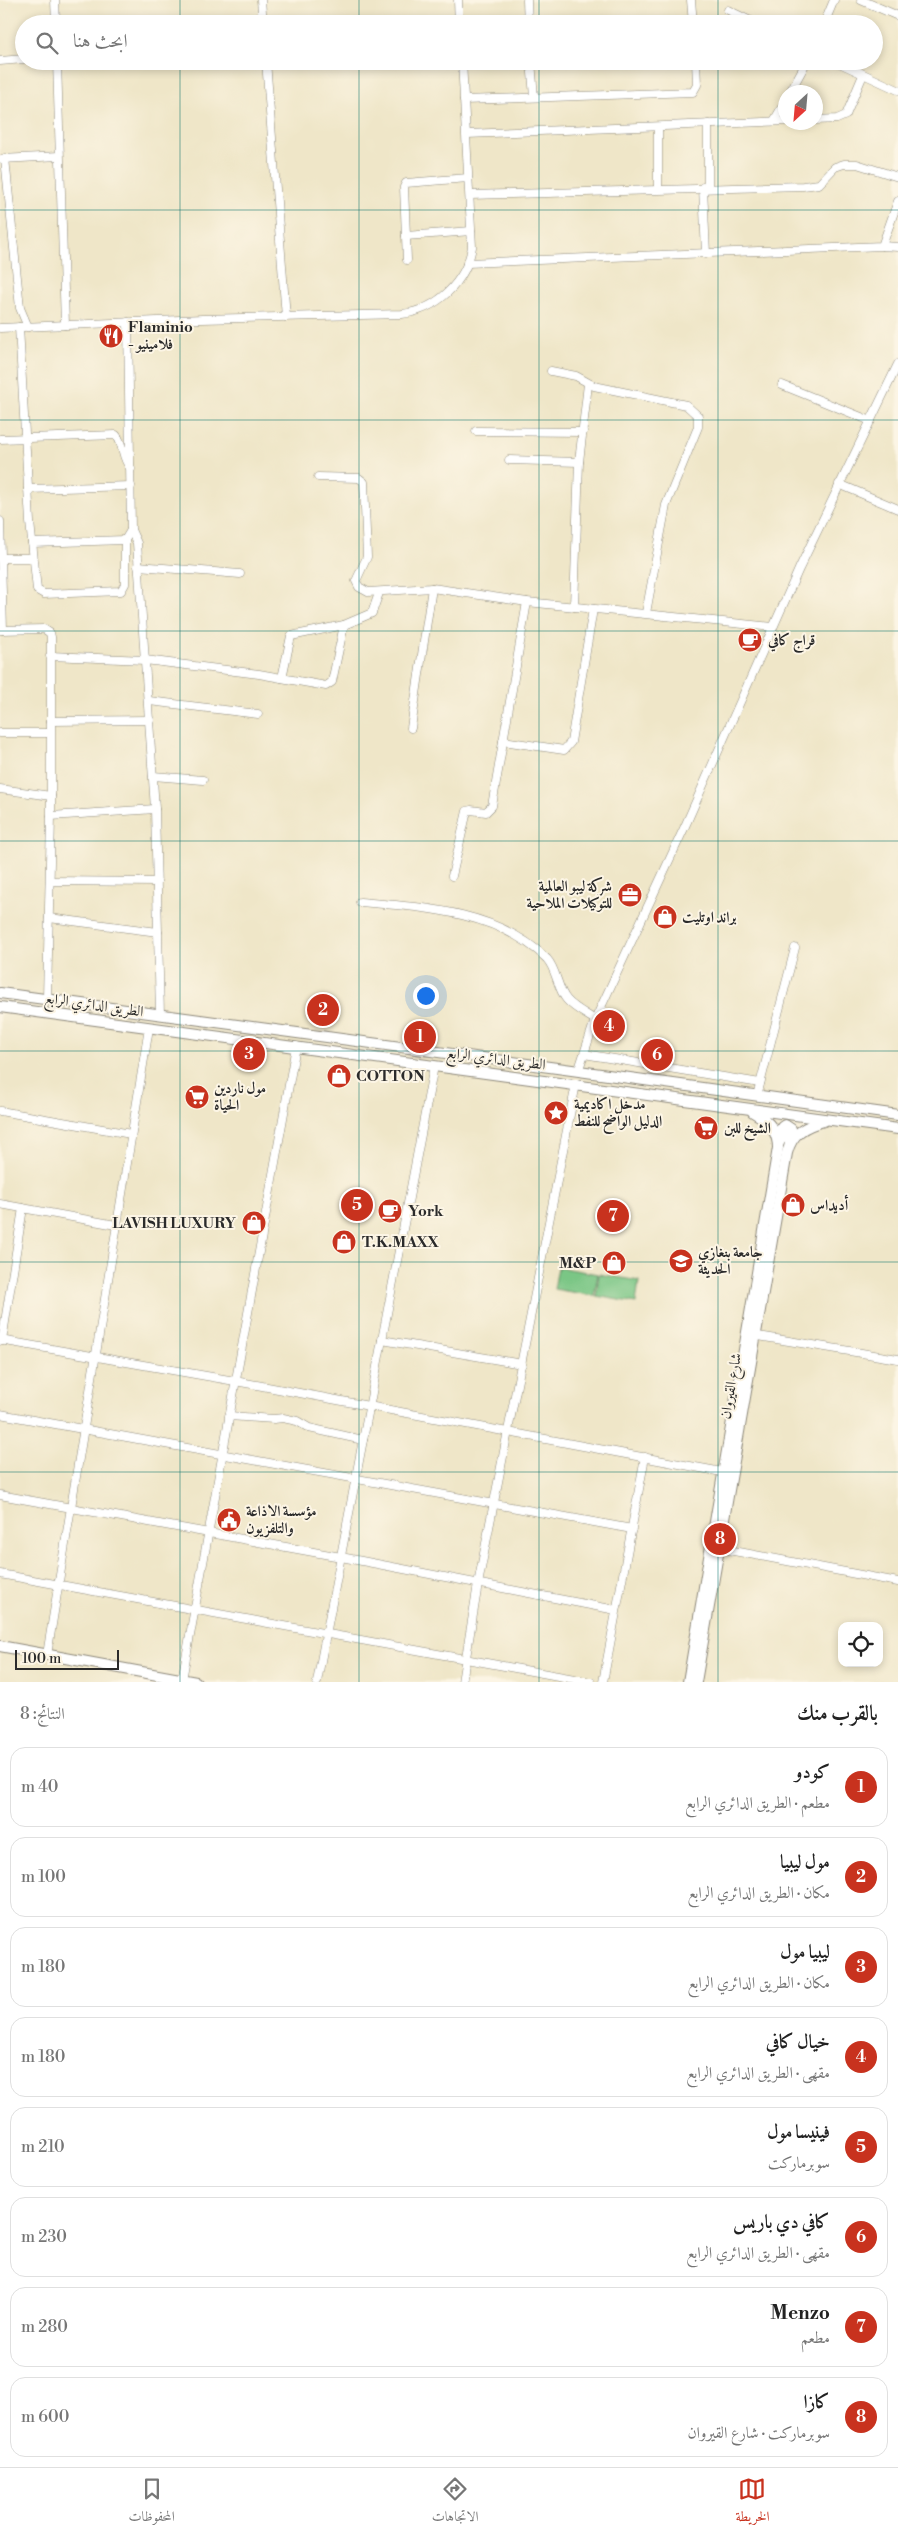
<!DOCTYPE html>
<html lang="ar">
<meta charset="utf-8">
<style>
body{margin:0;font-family:"Libre Bodoni",Amiri,serif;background:#f2f2f2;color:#222;direction:rtl}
.controls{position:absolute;right:15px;bottom:15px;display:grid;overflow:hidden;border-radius:10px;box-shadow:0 2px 8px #0003}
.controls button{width:45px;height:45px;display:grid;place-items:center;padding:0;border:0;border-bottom:1px solid #e0e0e0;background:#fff;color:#222;font:25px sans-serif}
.compass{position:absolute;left:778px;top:85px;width:45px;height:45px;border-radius:50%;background:#fff;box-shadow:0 2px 8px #0003;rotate:206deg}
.scale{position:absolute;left:15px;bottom:12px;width:104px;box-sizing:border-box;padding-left:5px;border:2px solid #2b2b2b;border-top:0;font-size:14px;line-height:18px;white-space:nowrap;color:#2b2b2b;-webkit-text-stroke:4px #fcf5e5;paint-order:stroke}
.you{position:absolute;left:425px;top:995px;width:18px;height:18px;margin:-12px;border:4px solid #fff;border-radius:50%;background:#1a73e8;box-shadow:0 0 0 8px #1a73e833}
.badge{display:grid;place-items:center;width:32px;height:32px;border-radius:50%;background:#c8321e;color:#fff;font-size:16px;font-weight:700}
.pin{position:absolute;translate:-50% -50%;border:2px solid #fff;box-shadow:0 1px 5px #0006}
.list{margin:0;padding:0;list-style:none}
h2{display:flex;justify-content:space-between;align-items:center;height:65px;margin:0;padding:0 20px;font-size:21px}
h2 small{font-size:16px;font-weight:400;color:#767676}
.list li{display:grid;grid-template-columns:32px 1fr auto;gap:15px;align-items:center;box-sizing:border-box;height:80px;margin:0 10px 10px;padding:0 10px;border:1px solid #e0e0e0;border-radius:15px}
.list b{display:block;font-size:19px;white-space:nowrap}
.list p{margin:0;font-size:16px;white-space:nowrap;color:#767676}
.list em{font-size:16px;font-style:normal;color:#767676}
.icon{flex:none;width:28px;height:28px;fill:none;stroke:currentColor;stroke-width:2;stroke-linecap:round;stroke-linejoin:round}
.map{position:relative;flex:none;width:898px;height:1682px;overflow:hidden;direction:ltr}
.search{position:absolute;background:#fff;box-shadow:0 2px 8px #0003;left:15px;right:15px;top:15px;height:55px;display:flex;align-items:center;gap:12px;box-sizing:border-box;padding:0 18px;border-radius:28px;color:#767676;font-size:19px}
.sheet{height:785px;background:#fff}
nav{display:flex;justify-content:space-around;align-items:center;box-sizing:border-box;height:70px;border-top:1px solid #e0e0e0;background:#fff;font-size:14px;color:#767676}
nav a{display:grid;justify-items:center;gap:2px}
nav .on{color:#c8321e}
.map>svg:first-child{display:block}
.park{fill:#7ac685;stroke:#527858}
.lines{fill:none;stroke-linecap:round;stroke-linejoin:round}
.minor-casing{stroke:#8d887a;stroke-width:9}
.major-casing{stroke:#8d887a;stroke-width:12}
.minor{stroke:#fff;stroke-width:8}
.major{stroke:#fff;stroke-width:10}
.grid{fill:none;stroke:#0f766e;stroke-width:1;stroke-opacity:0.55}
.labels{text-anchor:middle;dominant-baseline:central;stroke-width:4;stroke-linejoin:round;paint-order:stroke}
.poi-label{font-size:15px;font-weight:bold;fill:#2b2b2b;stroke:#fcf5e5;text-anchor:start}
.street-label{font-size:15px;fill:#2b2b2b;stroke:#fcf5e5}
</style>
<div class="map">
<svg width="898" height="1682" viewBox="0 0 898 1682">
<rect width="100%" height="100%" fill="#fcf5e5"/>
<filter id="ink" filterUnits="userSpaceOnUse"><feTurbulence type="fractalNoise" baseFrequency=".02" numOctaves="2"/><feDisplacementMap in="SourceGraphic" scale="10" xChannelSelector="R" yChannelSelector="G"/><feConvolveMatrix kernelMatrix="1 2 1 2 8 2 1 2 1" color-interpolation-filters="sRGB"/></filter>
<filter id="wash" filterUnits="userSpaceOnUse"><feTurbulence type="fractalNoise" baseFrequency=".0096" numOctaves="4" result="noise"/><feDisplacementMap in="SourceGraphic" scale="20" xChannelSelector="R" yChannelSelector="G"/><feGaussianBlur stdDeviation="1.12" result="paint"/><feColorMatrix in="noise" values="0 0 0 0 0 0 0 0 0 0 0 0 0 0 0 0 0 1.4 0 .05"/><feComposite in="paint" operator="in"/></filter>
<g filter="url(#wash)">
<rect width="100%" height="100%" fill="#efe6c8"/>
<g class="park">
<path d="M558,1267l40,7 -4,22 -40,-7z"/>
<path d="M599,1274l40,7 -3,22 -40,-7z"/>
</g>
</g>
<g filter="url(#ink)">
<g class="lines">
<defs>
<g id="minor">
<path d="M55,0l1,24"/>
<path d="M261,0l2,24"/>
<path d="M458,0l1,24"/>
<path d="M527,0l1,24"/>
<path d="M691,0l2,24"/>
<path d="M861,0l37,16"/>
<path d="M728,10l29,14"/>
<path d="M824,24l10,-24"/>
<path d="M0,61l24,-2"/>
<path d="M57,61l8,264"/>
<path d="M266,61l20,256"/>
<path d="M531,61l3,36"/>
<path d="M835,61l63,29"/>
<path d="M790,92l17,-31"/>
<path d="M464,100l229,-8 4,-7 -1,-24"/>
<path d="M816,120l21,-1 9,-4 17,-40"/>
<path d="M774,121l12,-21"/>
<path d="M708,124v63"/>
<path d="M658,127v62"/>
<path d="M467,134l319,-13"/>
<path d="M5,158l15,150 8,19"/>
<path d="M2,159l57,-3"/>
<path d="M468,178l-62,5 -2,4 2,49 65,-5"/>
<path d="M703,187l3,67"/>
<path d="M470,195l333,-9 16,-2 16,-17 9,-3h13l41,13"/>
<path d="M406,236l1,24"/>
<path d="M882,246l16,1"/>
<path d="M467,263l415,-17 16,-45"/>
<path d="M128,322l3,208 6,13 18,266 5,206"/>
<path d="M19,327l11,195 7,68 7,4 77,-3 4,-7v-44l6,-10"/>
<path d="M0,328l202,-9 200,-5c35,-4 64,-32 70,-67l-10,-186"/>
<path d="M551,371l25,5 18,10 92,19 12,11v11l-32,78 -20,108"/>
<path d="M782,385l89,36"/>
<path d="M476,431l107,1"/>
<path d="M0,439l116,-4c8,8 5,23 15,34"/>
<path d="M509,460l70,2"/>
<path d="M318,477l41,1 5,4 3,75 -11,24 3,6 9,5 64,-4 95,14 246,25"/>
<path d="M839,484l59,25"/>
<path d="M28,489l103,-3"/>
<path d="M0,521l3,109"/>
<path d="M32,543l93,-3"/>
<path d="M0,558h33"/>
<path d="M138,566l102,8"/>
<path d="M574,607l5,-145 9,-78"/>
<path d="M0,630l44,-1 6,4 1,4v179l-4,183"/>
<path d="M50,656l95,4 114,14 67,12 6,-4 12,-57 28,-12 7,-20"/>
<path d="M282,678l9,-42 53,-11"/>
<path d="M149,701l109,13"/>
<path d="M51,721l99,-1"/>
<path d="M411,728l21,-140"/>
<path d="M0,733h50"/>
<path d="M503,741l61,9 7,-8 22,-133"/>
<path d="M153,776l50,4"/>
<path d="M0,789l51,7"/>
<path d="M51,816l104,-7"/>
<path d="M452,876l15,-65 4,-1 15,2 6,-6 35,-204"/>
<path d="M50,881l107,1"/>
<path d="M360,902c62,5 139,9 187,57 10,11 10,30 20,41 7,8 19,14 28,20"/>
<path d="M49,918l109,14"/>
<path d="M584,1054l176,29"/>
<path d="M579,1069l16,-49 91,-196 113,-255 99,-205"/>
<path d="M757,1096l38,-148"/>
<path d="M0,1111l131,23"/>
<path d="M0,1204l116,21"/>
<path d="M752,1335l146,24"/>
<path d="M0,1340l235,41 487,91"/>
<path d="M382,1340l52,-274"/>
<path d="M2,1341l21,-133"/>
<path d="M0,1414l632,115"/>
<path d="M229,1416l45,3 9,-1 14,3 12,7 54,12"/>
<path d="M0,1495l341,62 275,53"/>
<path d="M718,1548l180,34"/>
<path d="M0,1574l591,108"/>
<path d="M47,1655l102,-627"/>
<path d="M182,1680l114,-634"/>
<path d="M317,1682l65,-342 140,24"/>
<path d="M462,1682l16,-98 98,-500"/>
<path d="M603,1682l42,-225"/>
</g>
<g id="major">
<path d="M0,993c299,42 599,79 898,122"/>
<path d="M0,1007l898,122"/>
<path d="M779,1143l3,-16 3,-2 6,4 -2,12"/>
<path d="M0,1646l196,36"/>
<path d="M688,1682l90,-534c0,-17 -10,-28 -25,-36"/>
<path d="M696,1682l91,-529c5,-20 18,-27 37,-32"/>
</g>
</defs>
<use href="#minor" class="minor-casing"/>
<use href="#major" class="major-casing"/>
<use href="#minor" class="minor"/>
<use href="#major" class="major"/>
</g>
</g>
<path class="grid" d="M180,0v24M359,0v24M539,0v24M718,0v24M180,61v1621M359,61v1621M539,61v1621M718,61v1621M0,210h898M0,420h898M0,631h898M0,841h898M0,1051h898M0,1262h898M0,1472h898"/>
<defs>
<symbol id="restaurant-disc" viewBox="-11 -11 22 22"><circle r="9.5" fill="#c8321e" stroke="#fcf5e5"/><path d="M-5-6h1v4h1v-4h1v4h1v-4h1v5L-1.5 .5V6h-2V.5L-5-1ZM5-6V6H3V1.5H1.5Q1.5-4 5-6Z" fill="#fff"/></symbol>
<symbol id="cafe-disc" viewBox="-11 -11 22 22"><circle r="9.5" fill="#c8321e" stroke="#fcf5e5"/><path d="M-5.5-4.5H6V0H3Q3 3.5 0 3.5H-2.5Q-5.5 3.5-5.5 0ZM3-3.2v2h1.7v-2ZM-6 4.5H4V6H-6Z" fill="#fff"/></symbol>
<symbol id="office-disc" viewBox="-11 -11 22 22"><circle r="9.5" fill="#c8321e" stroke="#fcf5e5"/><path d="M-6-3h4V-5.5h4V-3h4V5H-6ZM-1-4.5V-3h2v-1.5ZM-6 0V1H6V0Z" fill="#fff"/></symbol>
<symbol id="shop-disc" viewBox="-11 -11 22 22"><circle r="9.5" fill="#c8321e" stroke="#fcf5e5"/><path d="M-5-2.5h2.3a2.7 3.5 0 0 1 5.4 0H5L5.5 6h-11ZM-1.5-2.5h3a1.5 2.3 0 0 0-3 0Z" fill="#fff"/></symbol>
<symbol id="supermarket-disc" viewBox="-11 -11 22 22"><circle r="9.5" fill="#c8321e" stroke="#fcf5e5"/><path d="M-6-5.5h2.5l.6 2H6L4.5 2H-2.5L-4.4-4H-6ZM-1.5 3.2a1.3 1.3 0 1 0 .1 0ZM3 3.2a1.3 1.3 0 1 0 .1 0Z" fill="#fff"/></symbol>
<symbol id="sight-disc" viewBox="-11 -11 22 22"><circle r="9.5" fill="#c8321e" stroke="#fcf5e5"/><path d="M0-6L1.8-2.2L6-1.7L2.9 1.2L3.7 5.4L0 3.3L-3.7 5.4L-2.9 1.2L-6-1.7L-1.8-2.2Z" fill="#fff"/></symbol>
<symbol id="university-disc" viewBox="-11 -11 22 22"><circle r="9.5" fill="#c8321e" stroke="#fcf5e5"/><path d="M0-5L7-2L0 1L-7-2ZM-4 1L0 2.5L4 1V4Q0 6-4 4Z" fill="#fff"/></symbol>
<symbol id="civic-disc" viewBox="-11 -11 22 22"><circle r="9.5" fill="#c8321e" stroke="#fcf5e5"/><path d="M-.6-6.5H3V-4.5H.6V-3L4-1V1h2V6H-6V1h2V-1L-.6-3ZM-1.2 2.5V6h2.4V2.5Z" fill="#fff"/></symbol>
</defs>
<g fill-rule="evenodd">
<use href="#restaurant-disc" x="97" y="322" width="28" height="28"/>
<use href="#cafe-disc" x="736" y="626" width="28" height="28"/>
<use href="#office-disc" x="616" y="881" width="28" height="28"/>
<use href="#shop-disc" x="651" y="903" width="28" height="28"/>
<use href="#shop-disc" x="325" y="1062" width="28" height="28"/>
<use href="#supermarket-disc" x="183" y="1083" width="28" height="28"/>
<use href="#sight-disc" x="542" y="1099" width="28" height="28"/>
<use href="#supermarket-disc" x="692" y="1114" width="28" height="28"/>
<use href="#shop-disc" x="779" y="1191" width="28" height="28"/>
<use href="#cafe-disc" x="376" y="1197" width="28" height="28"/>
<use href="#shop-disc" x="240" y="1209" width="28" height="28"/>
<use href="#shop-disc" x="330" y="1228" width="28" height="28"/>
<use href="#university-disc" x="667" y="1247" width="28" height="28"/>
<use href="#shop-disc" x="600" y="1249" width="28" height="28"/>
<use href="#civic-disc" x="215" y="1506" width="28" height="28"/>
</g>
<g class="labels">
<g class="poi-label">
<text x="128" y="327">Flaminio<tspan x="128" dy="17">- فلامينيو</tspan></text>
<text x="768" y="640">قراج كافي</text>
<text x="612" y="886" text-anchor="end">شركة ليبو العالمية<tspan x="612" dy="17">للتوكيلات الملاحية</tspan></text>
<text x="682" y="917">براند اوتليت</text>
<text x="356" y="1076">COTTON</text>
<text x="214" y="1088">مول ناردين<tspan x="214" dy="17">الحياة</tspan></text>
<text x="574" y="1104">مدخل اكاديمية<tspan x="574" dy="17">الدليل الواضح للنفط</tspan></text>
<text x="724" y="1128">الشيخ للبن</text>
<text x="810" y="1205">أديداس</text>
<text x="408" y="1211">York</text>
<text x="236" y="1223" text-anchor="end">LAVISH LUXURY</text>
<text x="362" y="1242">T.K.MAXX</text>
<text x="698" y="1252">جامعة بنغازي<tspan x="698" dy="17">الحديثة</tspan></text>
<text x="596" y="1263" text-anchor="end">M&amp;P</text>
<text x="246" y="1511">مؤسسة الاذاعة<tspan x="246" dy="17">والتلفزيون</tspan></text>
</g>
<g class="street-label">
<text transform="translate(94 1005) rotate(8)">الطريق الدائري الرابع</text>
<text transform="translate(496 1059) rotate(7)">الطريق الدائري الرابع</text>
<text transform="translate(731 1386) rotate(-80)">شارع القيروان</text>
</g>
</g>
</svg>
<div class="controls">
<button><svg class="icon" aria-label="locate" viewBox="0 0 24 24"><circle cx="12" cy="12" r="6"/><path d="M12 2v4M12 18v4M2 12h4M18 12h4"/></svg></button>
</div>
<svg class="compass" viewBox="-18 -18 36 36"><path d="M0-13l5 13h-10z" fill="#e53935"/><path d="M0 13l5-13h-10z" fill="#767676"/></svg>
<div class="scale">100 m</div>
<div class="you"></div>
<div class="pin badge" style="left:420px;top:1037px">1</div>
<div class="pin badge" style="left:323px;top:1010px">2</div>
<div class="pin badge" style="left:249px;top:1054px">3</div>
<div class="pin badge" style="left:609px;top:1026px">4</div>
<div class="pin badge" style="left:357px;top:1205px">5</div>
<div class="pin badge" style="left:657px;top:1055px">6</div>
<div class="pin badge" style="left:613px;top:1216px">7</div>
<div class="pin badge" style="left:720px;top:1539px">8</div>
<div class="search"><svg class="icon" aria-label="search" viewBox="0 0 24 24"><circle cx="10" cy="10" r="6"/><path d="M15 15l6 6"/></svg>ابحث هنا</div>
</div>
<section class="sheet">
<h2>بالقرب منك<small>النتائج: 8</small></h2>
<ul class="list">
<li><span class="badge">1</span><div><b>كودو</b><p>مطعم · الطريق الدائري الرابع</p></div><em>40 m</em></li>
<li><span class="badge">2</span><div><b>مول ليبيا</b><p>مكان · الطريق الدائري الرابع</p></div><em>100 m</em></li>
<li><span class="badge">3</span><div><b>ليبيا مول</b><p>مكان · الطريق الدائري الرابع</p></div><em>180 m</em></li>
<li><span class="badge">4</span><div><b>خيال كافي</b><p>مقهى · الطريق الدائري الرابع</p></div><em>180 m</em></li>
<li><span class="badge">5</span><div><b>فينيسا مول</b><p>سوبرماركت</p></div><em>210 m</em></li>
<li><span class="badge">6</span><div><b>كافي دي باريس</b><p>مقهى · الطريق الدائري الرابع</p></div><em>230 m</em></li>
<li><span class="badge">7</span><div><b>Menzo</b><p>مطعم</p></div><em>280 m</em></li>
<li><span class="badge">8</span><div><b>كازا</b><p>سوبرماركت · شارع القيروان</p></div><em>600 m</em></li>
</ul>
</section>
<nav>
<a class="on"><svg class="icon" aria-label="map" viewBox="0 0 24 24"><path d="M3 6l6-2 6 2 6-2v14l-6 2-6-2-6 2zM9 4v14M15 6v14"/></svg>الخريطة</a>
<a><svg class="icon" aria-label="directions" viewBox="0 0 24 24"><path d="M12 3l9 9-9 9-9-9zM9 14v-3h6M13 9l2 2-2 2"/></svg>الاتجاهات</a>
<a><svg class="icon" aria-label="saved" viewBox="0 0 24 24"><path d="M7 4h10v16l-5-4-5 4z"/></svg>المحفوظات</a>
</nav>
